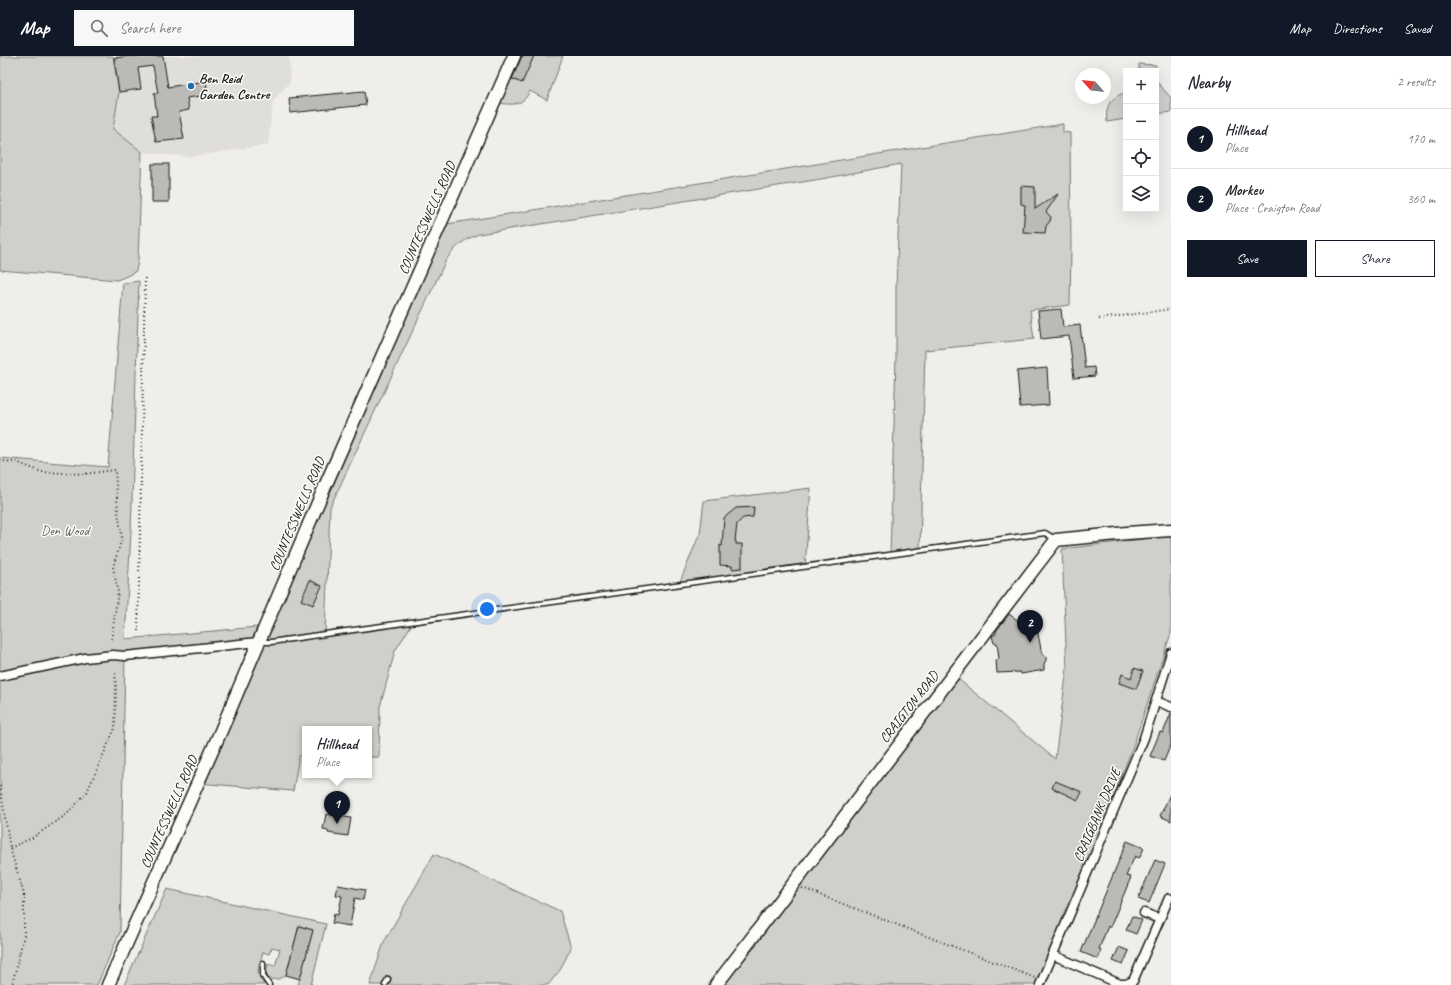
<!DOCTYPE html>
<meta charset="utf-8">
<style>
body{margin:0;font-family:Caveat,sans-serif;background:#f7f7f7;color:#2b2b33}
.controls{position:absolute;right:12px;top:12px;display:grid;overflow:hidden;border-radius:0px;box-shadow:0 4px 16px #0002}
.controls button{width:36px;height:36px;display:grid;place-items:center;padding:0;border:0;border-bottom:1px solid #e1e1e2;background:#fff;color:#2b2b33;font:20px sans-serif}
.compass{position:absolute;left:1075px;top:12px;width:36px;height:36px;border-radius:50%;background:#fff;box-shadow:0 4px 16px #0002;rotate:297deg}
.you{position:absolute;left:487px;top:553px;width:14px;height:14px;margin:-10px;border:3px solid #fff;border-radius:50%;background:#1a73e8;box-shadow:0 0 0 6px #1a73e833}
.badge{display:grid;place-items:center;width:26px;height:26px;border-radius:50%;background:#111827;color:#fff;font-size:13px;font-weight:700}
.pin{position:absolute;translate:-50% -33px;filter:drop-shadow(0 1px 2px #0008)}
.pin::after{content:'';position:absolute;top:21px;width:14px;height:12px;background:inherit;clip-path:polygon(0 0,100% 0,50% 100%)}
.popup{position:absolute;left:302px;top:670px;width:70px;height:52px;box-sizing:border-box;display:grid;place-content:center;border-radius:0px;background:#fff;filter:drop-shadow(0 1px 3px #0005);font-size:13px;white-space:nowrap;color:#7c7c81}
.popup b{font-size:15px;color:#2b2b33}
.popup::after{content:'';position:absolute;left:50%;top:100%;margin-left:-8px;border:8px solid transparent;border-top-color:#fff}
.list{margin:0;padding:0;list-style:none}
h2{display:flex;justify-content:space-between;align-items:center;height:52px;margin:0;padding:0 16px;font-size:17px}
h2 small{font-size:13px;font-weight:400;color:#7c7c81}
.list li{display:grid;grid-template-columns:26px 1fr auto;gap:12px;align-items:center;box-sizing:border-box;height:60px;padding:0 16px;border-top:1px solid #e1e1e2}
.list b{display:block;font-size:15px;white-space:nowrap}
.list p{margin:0;font-size:13px;white-space:nowrap;color:#7c7c81}
.list em{font-size:13px;font-style:normal;color:#7c7c81}
.actions{display:flex;gap:8px;padding:12px 16px}
.actions a{flex:1;padding:9px 0;border:1px solid #111827;border-radius:0px;text-align:center;font-size:14px;color:#111827}
.actions .main{background:#111827;color:#fff}
.icon{flex:none;width:22px;height:22px;fill:none;stroke:currentColor;stroke-width:2;stroke-linecap:round;stroke-linejoin:round}
.map{position:relative;flex:none;width:1171px;height:929px;overflow:hidden}
header{display:flex;align-items:center;gap:24px;box-sizing:border-box;height:56px;padding:0 20px;background:#111827;color:#fff}
header strong{font-size:19px}
nav{display:flex;gap:22px;margin-inline-start:auto;font-size:14px}
.search{width:280px;height:36px;background:#f7f7f7;display:flex;align-items:center;gap:10px;box-sizing:border-box;padding:0 14px;border-radius:0px;color:#7c7c81;font-size:15px}
main{display:flex}
aside{flex:1;background:#fff}
.map>svg:first-child{display:block}
.built{fill:#e0deda}
.green{fill:#d0cfcc;stroke:#767674}
.building{fill:#bbbab6;stroke:#1c1c1c}
.lines{fill:none;stroke-linecap:round;stroke-linejoin:round}
.lane-casing{stroke:#1c1c1c;stroke-width:7}
.street-casing{stroke:#1c1c1c;stroke-width:11}
.secondary-casing{stroke:#1c1c1c;stroke-width:15}
.path{stroke:#1c1c1c;stroke-width:2;stroke-dasharray:1 3;stroke-linecap:butt}
.lane{stroke:#fdfcf7;stroke-width:4}
.street{stroke:#fdfcf7;stroke-width:8}
.secondary{stroke:#fdfcf7;stroke-width:12}
.poi-dot{fill:#1f6fb2;stroke:#fdfcf7;stroke-width:1.5}
.labels{text-anchor:middle;dominant-baseline:central;stroke-width:3;stroke-linejoin:round;paint-order:stroke}
.poi-label{font-size:14px;font-weight:bold;fill:#1c1c1c;stroke:#fdfcf7;text-anchor:start}
.street-label{font-size:14px;fill:#1c1c1c;stroke:#fdfcf7}
.park-label{font-size:14px;fill:#5b5b5a;stroke:#fdfcf7}
</style>
<header>
<strong>Map</strong>
<div class="search"><svg class="icon" aria-label="search" viewBox="0 0 24 24"><circle cx="10" cy="10" r="6"/><path d="M15 15l6 6"/></svg>Search here</div>
<nav><a>Map</a><a>Directions</a><a>Saved</a></nav>
</header>
<main>
<div class="map">
<svg width="1171" height="929" viewBox="0 0 1171 929">
<rect width="100%" height="100%" fill="#f0eeea"/>
<filter id="ink" filterUnits="userSpaceOnUse"><feTurbulence type="fractalNoise" baseFrequency=".025" numOctaves="2"/><feDisplacementMap in="SourceGraphic" scale="8" xChannelSelector="R" yChannelSelector="G"/><feConvolveMatrix kernelMatrix="1 2 1 2 8 2 1 2 1" color-interpolation-filters="sRGB"/></filter>
<g filter="url(#ink)">
<path class="built" d="M113,0h176l1,26 -17,19 -5,44 -79,12 -47,-5 -29,-23 6,-37z"/>
<g class="green">
<path d="M0,0h113l6,36 -6,37 29,23 -4,109 -2,10 -9,5 -10,4 -117,-10z"/>
<path d="M514,0h49l-16,44 -17,-9c-8,15 -16,14 -32,12z"/>
<path d="M1139,8l17,1v6h-17z"/>
<path d="M1156,21l1,5 14,16v14l-15,2z"/>
<path d="M1126,36v27l-19,3c-2,-17 3,-24 19,-30z"/>
<path d="M1063,68v8l7,1 1,116 -1,56 -40,5 4,29 -109,11 -5,201 -30,4 6,-197v-71l5,-123 -80,15 -342,55c-16,6 -23,12 -33,26l-116,247 -5,127 85,-12v5l-15,24 -15,56 -1,50h-10v-28h-64v27h-6l-6,35 -95,-8 125,-292 124,-267z"/>
<path d="M139,225l-8,251 -6,107 132,-12 -4,12 -128,17 -5,276 -23,53h-97v-527l108,9 15,-184z"/>
<path d="M811,432l-6,79 -126,17 21,-51 4,-32z"/>
<path d="M1159,481h12v96l-37,110 -17,45 -36,100 -41,97h-315l182,-243 51,-63 97,80 12,-90 -5,-120z"/>
<path d="M434,798l126,57 11,37 -11,22 -12,15h-159l2,-6 -5,-3 -4,9h-12l14,-43z"/>
<path d="M167,833l159,35 -15,61h-13l15,-55 -14,-4 -13,49c-6,4 -11,6 -18,3l-2,-5 2,-9 7,2 5,-17 -8,-2 -3,7 -6,-2c-4,15 -9,20 1,33h-140z"/>
</g>
<g class="building">
<path d="M129,0h34l5,31 38,-6 2,14 -21,3 2,12 -10,2 5,27 -28,3 -5,-26h6l-3,-23h4l-5,-27 -15,2 3,21 -22,3 -5,-34z"/>
<path d="M522,0h12l-12,27 -10,-4z"/>
<path d="M364,35l2,14 -76,8 -1,-15z"/>
<rect x="152" y="108" width="17" height="38"/>
<path d="M1021,130l14,1v22l23,-15 -12,18 5,5 -1,4 -4,5 -1,7 -22,-1 2,-27 -4,-1z"/>
<path d="M1061,253l2,18 17,-2 5,43 9,-1 1,9 -21,2 -5,-42 -28,3 -3,-28z"/>
<path d="M1047,312l2,37 -29,2 -3,-36z"/>
<path d="M754,451l-1,10 -10,1 -6,6 -2,17h1v3h6v24l-10,1v-3l-12,-1v-20l2,1 2,-28 12,-10z"/>
<path d="M310,524l12,6 -9,19 -12,-5z"/>
<path d="M1009,558l11,8 15,-3 7,35 4,3v3l-2,4v6l-23,4 -1,-2 -23,1 -1,-13 3,-1 -2,-16h-3l-2,-7 4,-2v-3z"/>
<path d="M1134,612l9,3 -7,18 -17,-6 3,-9 9,4z"/>
<path d="M1171,657v31l-7,17 -14,-5 10,-24 3,1z"/>
<path d="M1055,725l27,11 -4,8 -26,-12z"/>
<path d="M1171,736v29l-11,-5z"/>
<path d="M326,758l25,4 -3,18 -20,-3v-3l-5,-1z"/>
<path d="M1127,785l17,7 -4,9 -1,1 -4,-2 -9,20 5,1 -21,51 -2,-2 -9,23 2,1 -3,9 -17,-7z"/>
<path d="M1155,804l10,4 -16,39 -11,-4z"/>
<path d="M338,829l27,5 -2,10 -8,-2 -5,28 -18,-3 2,-9 4,1 4,-19 -6,-1z"/>
<path d="M1132,860l10,4 -6,14 -10,-4z"/>
<path d="M299,870l14,4 -13,49 -14,-4z"/>
<path d="M1119,891l10,4 -6,14 -10,-4z"/>
</g>
<g class="lines">
<defs>
<g id="lane">
<path d="M261,586h10l54,-8 720,-101 10,6"/>
<path d="M263,907v13l6,9"/>
<path d="M385,929l3,-6"/>
</g>
<g id="street">
<path d="M0,620l85,-18 28,-3 12,1 133,-14"/>
<path d="M1156,645l15,6"/>
<path d="M1144,857l16,6"/>
<path d="M1053,899l67,29h6l7,-3 36,-83"/>
<path d="M1040,929l104,-247 27,-85"/>
</g>
<g id="secondary">
<path d="M108,929l112,-252 103,-242 191,-435"/>
<path d="M716,929l340,-445 71,-7 44,-3"/>
</g>
</defs>
<use href="#lane" class="lane-casing"/>
<use href="#street" class="street-casing"/>
<use href="#secondary" class="secondary-casing"/>
<g class="path">
<path d="M1099,263l72,-10"/>
<path d="M0,405l16,1 26,10 42,2 31,-4 3,42 4,26 -9,29 5,25 -7,50"/>
<path d="M138,575l7,-354"/>
<path d="M0,730l10,62 14,46v41l-12,50"/>
<path d="M10,792l22,-10 35,-24 20,-22 28,-64 1,-41 -1,-16"/>
<path d="M802,832l233,90"/>
</g>
<use href="#lane" class="lane"/>
<use href="#street" class="street"/>
<use href="#secondary" class="secondary"/>
</g>
</g>
<circle class="poi-dot" cx="191" cy="30" r="4"/>
<g class="labels">
<g class="poi-label">
<text x="199" y="22">Ben Reid<tspan x="199" dy="16">Garden Centre</tspan></text>
</g>
<g class="street-label">
<text transform="translate(427 162) rotate(-66)">COUNTESSWELLS ROAD</text>
<text transform="translate(297 458) rotate(-67)">COUNTESSWELLS ROAD</text>
<text transform="translate(909 651) rotate(-52)">CRAIGTON ROAD</text>
<text transform="translate(169 756) rotate(-66)">COUNTESSWELLS ROAD</text>
<text transform="translate(1097 759) rotate(-67)">CRAIGBANK DRIVE</text>
</g>
<g class="park-label">
<text x="65" y="474">Den Wood</text>
</g>
</g>
</svg>
<div class="controls">
<button>+</button>
<button>−</button>
<button><svg class="icon" aria-label="locate" viewBox="0 0 24 24"><circle cx="12" cy="12" r="6"/><path d="M12 2v4M12 18v4M2 12h4M18 12h4"/></svg></button>
<button><svg class="icon" aria-label="layers" viewBox="0 0 24 24"><path d="M12 4l9 5-9 5-9-5zM3 14l9 5 9-5"/></svg></button>
</div>
<svg class="compass" viewBox="-18 -18 36 36"><path d="M0-13l5 13h-10z" fill="#e53935"/><path d="M0 13l5-13h-10z" fill="#7c7c81"/></svg>
<div class="you"></div>
<div class="pin badge" style="left:337px;top:768px">1</div>
<div class="popup"><b>Hillhead</b>Place</div>
<div class="pin badge" style="left:1030px;top:587px">2</div>
</div>
<aside>
<h2>Nearby<small>2 results</small></h2>
<ul class="list">
<li><span class="badge">1</span><div><b>Hillhead</b><p>Place</p></div><em>170 m</em></li>
<li><span class="badge">2</span><div><b>Morkeu</b><p>Place · Craigton Road</p></div><em>360 m</em></li>
</ul>
<div class="actions"><a class="main">Save</a><a>Share</a></div>
</aside>
</main>
